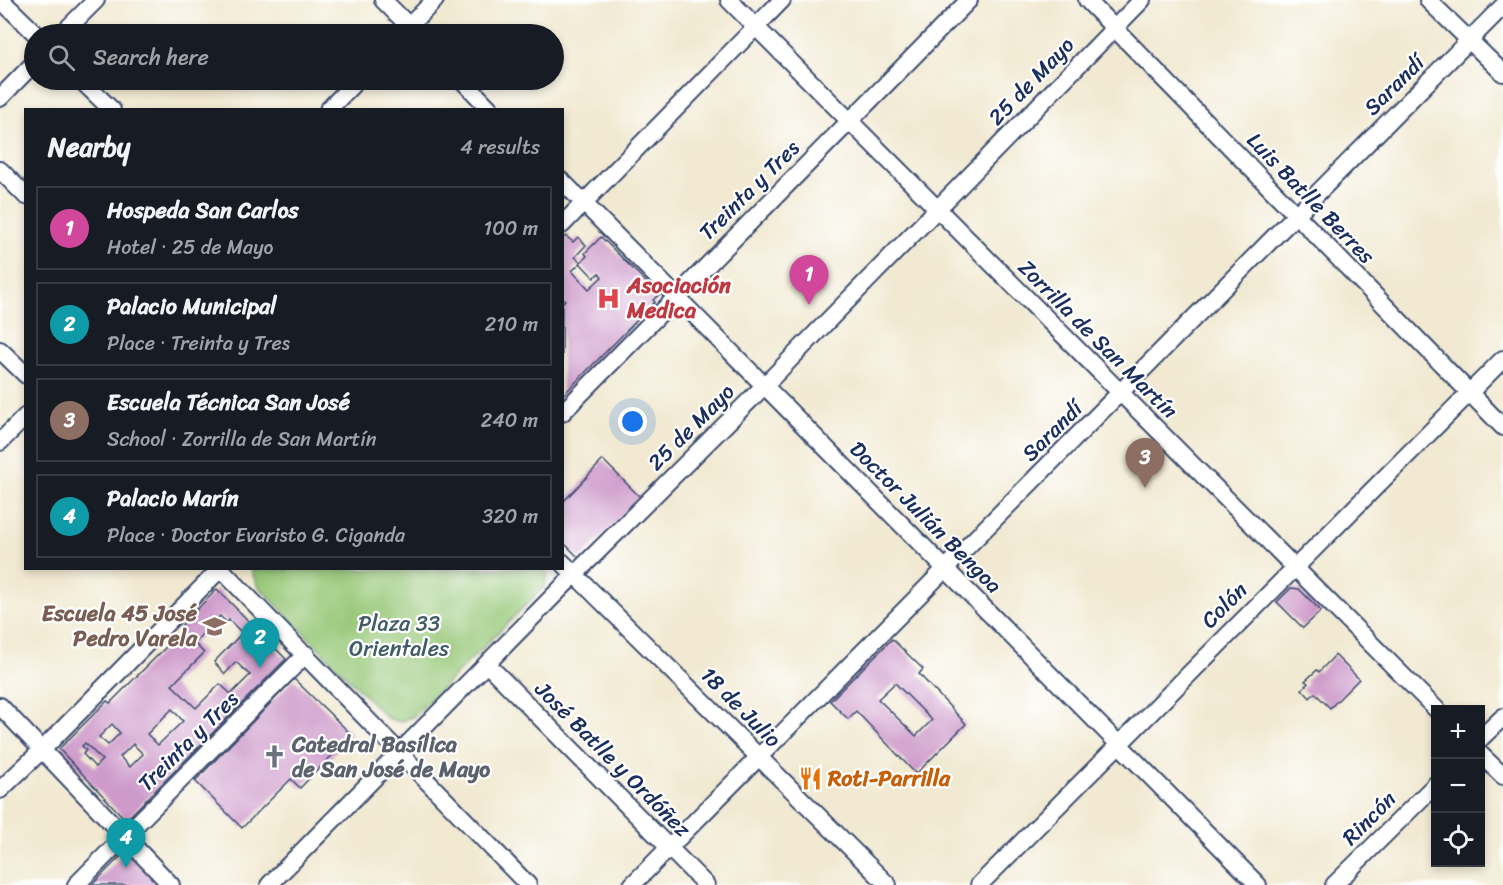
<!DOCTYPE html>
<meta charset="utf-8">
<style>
body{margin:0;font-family:Sriracha,sans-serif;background:#242831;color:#f1f3f6}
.controls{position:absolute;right:18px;bottom:18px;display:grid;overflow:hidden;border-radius:0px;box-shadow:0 3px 9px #0003}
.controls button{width:54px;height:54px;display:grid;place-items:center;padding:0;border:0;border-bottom:2px solid #363941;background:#171b24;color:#f1f3f6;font:30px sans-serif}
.you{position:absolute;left:633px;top:422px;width:21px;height:21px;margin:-15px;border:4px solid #fff;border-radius:50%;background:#1a73e8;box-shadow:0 0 0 9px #1a73e833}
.badge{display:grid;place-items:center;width:39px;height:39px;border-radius:50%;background:#d1495b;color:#fff;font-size:20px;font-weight:700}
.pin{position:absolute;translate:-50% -50px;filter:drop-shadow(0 2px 3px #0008)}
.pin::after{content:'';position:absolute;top:32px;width:21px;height:18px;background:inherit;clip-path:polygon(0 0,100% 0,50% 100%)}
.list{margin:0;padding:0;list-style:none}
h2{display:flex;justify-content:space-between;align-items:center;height:78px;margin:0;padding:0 24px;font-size:26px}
h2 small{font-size:20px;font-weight:400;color:#9ea1a6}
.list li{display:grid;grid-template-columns:39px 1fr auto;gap:18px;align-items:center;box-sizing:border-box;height:84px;margin:0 12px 12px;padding:0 12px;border:2px solid #363941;border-radius:0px}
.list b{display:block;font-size:22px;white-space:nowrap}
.list p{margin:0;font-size:20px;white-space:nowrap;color:#9ea1a6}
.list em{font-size:20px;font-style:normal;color:#9ea1a6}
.icon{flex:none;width:33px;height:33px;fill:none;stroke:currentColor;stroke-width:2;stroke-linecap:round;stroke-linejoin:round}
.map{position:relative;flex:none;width:1503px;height:885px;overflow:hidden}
.search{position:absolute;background:#171b24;box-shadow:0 3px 9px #0003;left:24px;top:24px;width:540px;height:66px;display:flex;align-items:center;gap:15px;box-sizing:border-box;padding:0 21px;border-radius:33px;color:#9ea1a6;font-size:22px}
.panel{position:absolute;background:#171b24;box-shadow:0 3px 9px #0003;left:24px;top:108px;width:540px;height:462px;border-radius:0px}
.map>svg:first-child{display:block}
.green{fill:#96c777;stroke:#587b6a;stroke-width:1.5}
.building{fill:#ce9aca;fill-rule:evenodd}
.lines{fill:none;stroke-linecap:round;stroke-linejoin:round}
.minor-casing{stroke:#3b4b6f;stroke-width:20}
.minor{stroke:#fff;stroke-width:16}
.labels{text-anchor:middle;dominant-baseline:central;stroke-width:4.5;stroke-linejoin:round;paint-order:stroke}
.street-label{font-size:22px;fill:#1b2f5e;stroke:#fff}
.health-label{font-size:22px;font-weight:bold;fill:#be3a42;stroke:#fff;text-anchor:start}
.education-label{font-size:22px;font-weight:bold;fill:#785e54;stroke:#fff;text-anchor:end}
.park-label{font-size:22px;fill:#405d66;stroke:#fff}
.worship-label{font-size:22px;font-weight:bold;fill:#5b616d;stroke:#fff;text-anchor:start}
.food-label{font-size:22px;font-weight:bold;fill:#c56008;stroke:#fff;text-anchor:start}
</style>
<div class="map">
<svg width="1503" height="885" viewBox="0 0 1503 885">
<rect width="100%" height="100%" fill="#fff"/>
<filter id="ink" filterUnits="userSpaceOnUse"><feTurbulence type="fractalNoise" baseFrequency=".0167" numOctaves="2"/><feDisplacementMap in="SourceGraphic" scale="12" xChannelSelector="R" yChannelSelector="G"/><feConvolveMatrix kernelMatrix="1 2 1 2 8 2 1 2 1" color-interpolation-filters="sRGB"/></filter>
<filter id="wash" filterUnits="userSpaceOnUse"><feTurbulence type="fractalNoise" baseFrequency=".008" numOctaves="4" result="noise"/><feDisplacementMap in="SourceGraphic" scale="24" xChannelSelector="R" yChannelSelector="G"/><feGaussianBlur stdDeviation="1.35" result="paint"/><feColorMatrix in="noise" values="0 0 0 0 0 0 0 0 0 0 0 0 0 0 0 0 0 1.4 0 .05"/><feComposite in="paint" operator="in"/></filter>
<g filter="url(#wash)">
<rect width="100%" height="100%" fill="#f1e9d1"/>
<path class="green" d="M546,568l2,6 -3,12 -131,130 -15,6 -12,-4 -130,-133 -6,-15z"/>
<g id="blocks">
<g class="building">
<path d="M566,236l7,6 5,-5 8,8 -11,12 6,5 6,-6 -2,-3 16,-16 58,58 -6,5 2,2 -93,94v-93l3,-3 -3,-2v-59zM580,263l14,15 5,-5 3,4 -13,12 -17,-18z"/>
<path d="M603,460l37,37 -60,62 -18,-18v-38z"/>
<path d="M1291,588l8,1 22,22 -18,17 -26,-26z"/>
<path d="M217,589l69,70 -157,158h-6l-64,-68 48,-48 3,2 72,-72 -3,-3zM220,616l7,7 2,-3 13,13 -28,29 11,12 11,-12 14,13 -19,19 -11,-10 -24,24 -24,-23 32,-32 -10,-10zM172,709l11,12 -25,24 -11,-11zM112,724l8,9 -12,12 -9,-8zM85,743l17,17 -7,7 -12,-13 3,-4 -4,-4zM133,744l10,10 -13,13 -10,-10z"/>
<path d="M892,639l31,30 -4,5 47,50 -50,50 -60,-63 -8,8 -18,-18zM895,683l37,37 -16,16 -38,-37z"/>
<path d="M1335,655l24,24 -29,29 -15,-15 -5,5 -8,-9 6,-6 -3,-2 12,-11 2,2z"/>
<path d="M294,679l58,56 -52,53 -9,-9 -49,49 -47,-47z"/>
<path d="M126,851l33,34h-67z"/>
</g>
</g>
</g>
<g filter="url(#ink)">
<use href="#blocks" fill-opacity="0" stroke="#3b4b6f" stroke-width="1.5"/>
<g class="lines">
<defs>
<g id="minor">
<path d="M1,0l35,34"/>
<path d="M383,0l34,34"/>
<path d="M729,0l708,710"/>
<path d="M1087,0l416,427"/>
<path d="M1428,0l75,73"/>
<path d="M62,34l34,-34"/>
<path d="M401,34l34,-34"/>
<path d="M81,80l31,30"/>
<path d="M462,80l29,30"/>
<path d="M0,98l34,-35"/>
<path d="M328,110l29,-30"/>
<path d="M0,170l26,26"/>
<path d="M562,181l696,704"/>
<path d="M562,225l220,-225"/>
<path d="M0,350l26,25"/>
<path d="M562,413l407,-413"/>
<path d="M0,442l26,-26"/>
<path d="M562,562l326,323"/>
<path d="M220,568l308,317"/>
<path d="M488,665l218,220"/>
<path d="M0,706l171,179"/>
<path d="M1480,739l23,-22"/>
<path d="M1480,754l23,22"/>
<path d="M0,790l42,-40 179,-182"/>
<path d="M76,885l230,-231"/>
<path d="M269,885l306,-311 190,-189 377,-385"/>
<path d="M632,885l871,-879"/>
<path d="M979,885l524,-526"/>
<path d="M1334,885l102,-101"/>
</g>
</defs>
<use href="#minor" class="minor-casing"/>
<use href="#minor" class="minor"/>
</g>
</g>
<defs>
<symbol id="hospital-bare" viewBox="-9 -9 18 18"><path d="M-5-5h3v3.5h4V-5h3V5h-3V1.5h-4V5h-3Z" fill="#e0444e" stroke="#fff" stroke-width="2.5" paint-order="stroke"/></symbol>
<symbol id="school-bare" viewBox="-9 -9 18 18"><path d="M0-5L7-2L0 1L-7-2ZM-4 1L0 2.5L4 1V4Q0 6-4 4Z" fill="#8d6e63" stroke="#fff" stroke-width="2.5" paint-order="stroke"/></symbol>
<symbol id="church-bare" viewBox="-9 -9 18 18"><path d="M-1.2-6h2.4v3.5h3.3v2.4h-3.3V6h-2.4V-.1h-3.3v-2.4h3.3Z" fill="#6b7280" stroke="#fff" stroke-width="2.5" paint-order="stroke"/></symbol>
<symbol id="restaurant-bare" viewBox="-9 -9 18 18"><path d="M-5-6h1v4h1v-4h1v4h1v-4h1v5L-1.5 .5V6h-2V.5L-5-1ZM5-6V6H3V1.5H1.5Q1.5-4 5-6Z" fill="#e8710a" stroke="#fff" stroke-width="2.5" paint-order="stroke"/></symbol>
</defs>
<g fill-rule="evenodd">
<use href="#hospital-bare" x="592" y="282" width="33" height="33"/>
<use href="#school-bare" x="198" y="610" width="33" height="33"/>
<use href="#church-bare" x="258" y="740" width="33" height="33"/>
<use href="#restaurant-bare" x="794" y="762" width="33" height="33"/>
</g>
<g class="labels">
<g class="street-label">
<text transform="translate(1031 81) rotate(-46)">25 de Mayo</text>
<text transform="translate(1394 85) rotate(-45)">Sarandí</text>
<text transform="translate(749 190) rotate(-45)">Treinta y Tres</text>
<text transform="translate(1311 198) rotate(46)">Luis Batlle Berres</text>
<text transform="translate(1098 339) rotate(45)">Zorrilla de San Martín</text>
<text transform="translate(691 427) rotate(-45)">25 de Mayo</text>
<text transform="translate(1052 431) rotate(-45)">Sarandí</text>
<text transform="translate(926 517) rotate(45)">Doctor Julián Bengoa</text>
<text transform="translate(1224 605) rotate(-45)">Colón</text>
<text transform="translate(741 707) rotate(45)">18 de Julio</text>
<text transform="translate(188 741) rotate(-45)">Treinta y Tres</text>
<text transform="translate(613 759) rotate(45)">José Batlle y Ordóñez</text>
<text transform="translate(1369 818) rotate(-45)">Rincón</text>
</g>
<g class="health-label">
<text x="627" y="285">Asociación<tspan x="627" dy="25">Medica</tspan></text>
</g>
<g class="education-label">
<text x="197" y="613">Escuela 45 José<tspan x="197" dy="25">Pedro Varela</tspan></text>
</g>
<g class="park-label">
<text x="399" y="623">Plaza 33<tspan x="399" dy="25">Orientales</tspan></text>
</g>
<g class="worship-label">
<text x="292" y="744">Catedral Basílica<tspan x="292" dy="25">de San José de Mayo</tspan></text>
</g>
<g class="food-label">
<text x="828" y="778">Roti-Parrilla</text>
</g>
</g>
</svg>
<div class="controls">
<button>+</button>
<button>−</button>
<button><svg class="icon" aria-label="locate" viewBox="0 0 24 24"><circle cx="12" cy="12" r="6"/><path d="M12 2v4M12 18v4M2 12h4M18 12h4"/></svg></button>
</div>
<div class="you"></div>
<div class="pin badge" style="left:809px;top:305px;background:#d1479c">1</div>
<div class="pin badge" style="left:260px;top:668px;background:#0f9aa8">2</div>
<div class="pin badge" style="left:1145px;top:488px;background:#8d6e63">3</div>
<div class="pin badge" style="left:126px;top:868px;background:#0f9aa8">4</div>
<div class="search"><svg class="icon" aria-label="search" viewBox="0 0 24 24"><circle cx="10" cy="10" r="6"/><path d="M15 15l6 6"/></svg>Search here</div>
<section class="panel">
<h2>Nearby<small>4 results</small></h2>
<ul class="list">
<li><span class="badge" style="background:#d1479c">1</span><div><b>Hospeda San Carlos</b><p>Hotel · 25 de Mayo</p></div><em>100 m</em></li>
<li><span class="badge" style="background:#0f9aa8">2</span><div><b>Palacio Municipal</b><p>Place · Treinta y Tres</p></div><em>210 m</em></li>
<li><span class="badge" style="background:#8d6e63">3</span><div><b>Escuela Técnica San José</b><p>School · Zorrilla de San Martín</p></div><em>240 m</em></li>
<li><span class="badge" style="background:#0f9aa8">4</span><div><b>Palacio Marín</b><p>Place · Doctor Evaristo G. Ciganda</p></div><em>320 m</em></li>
</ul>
</section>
</div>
